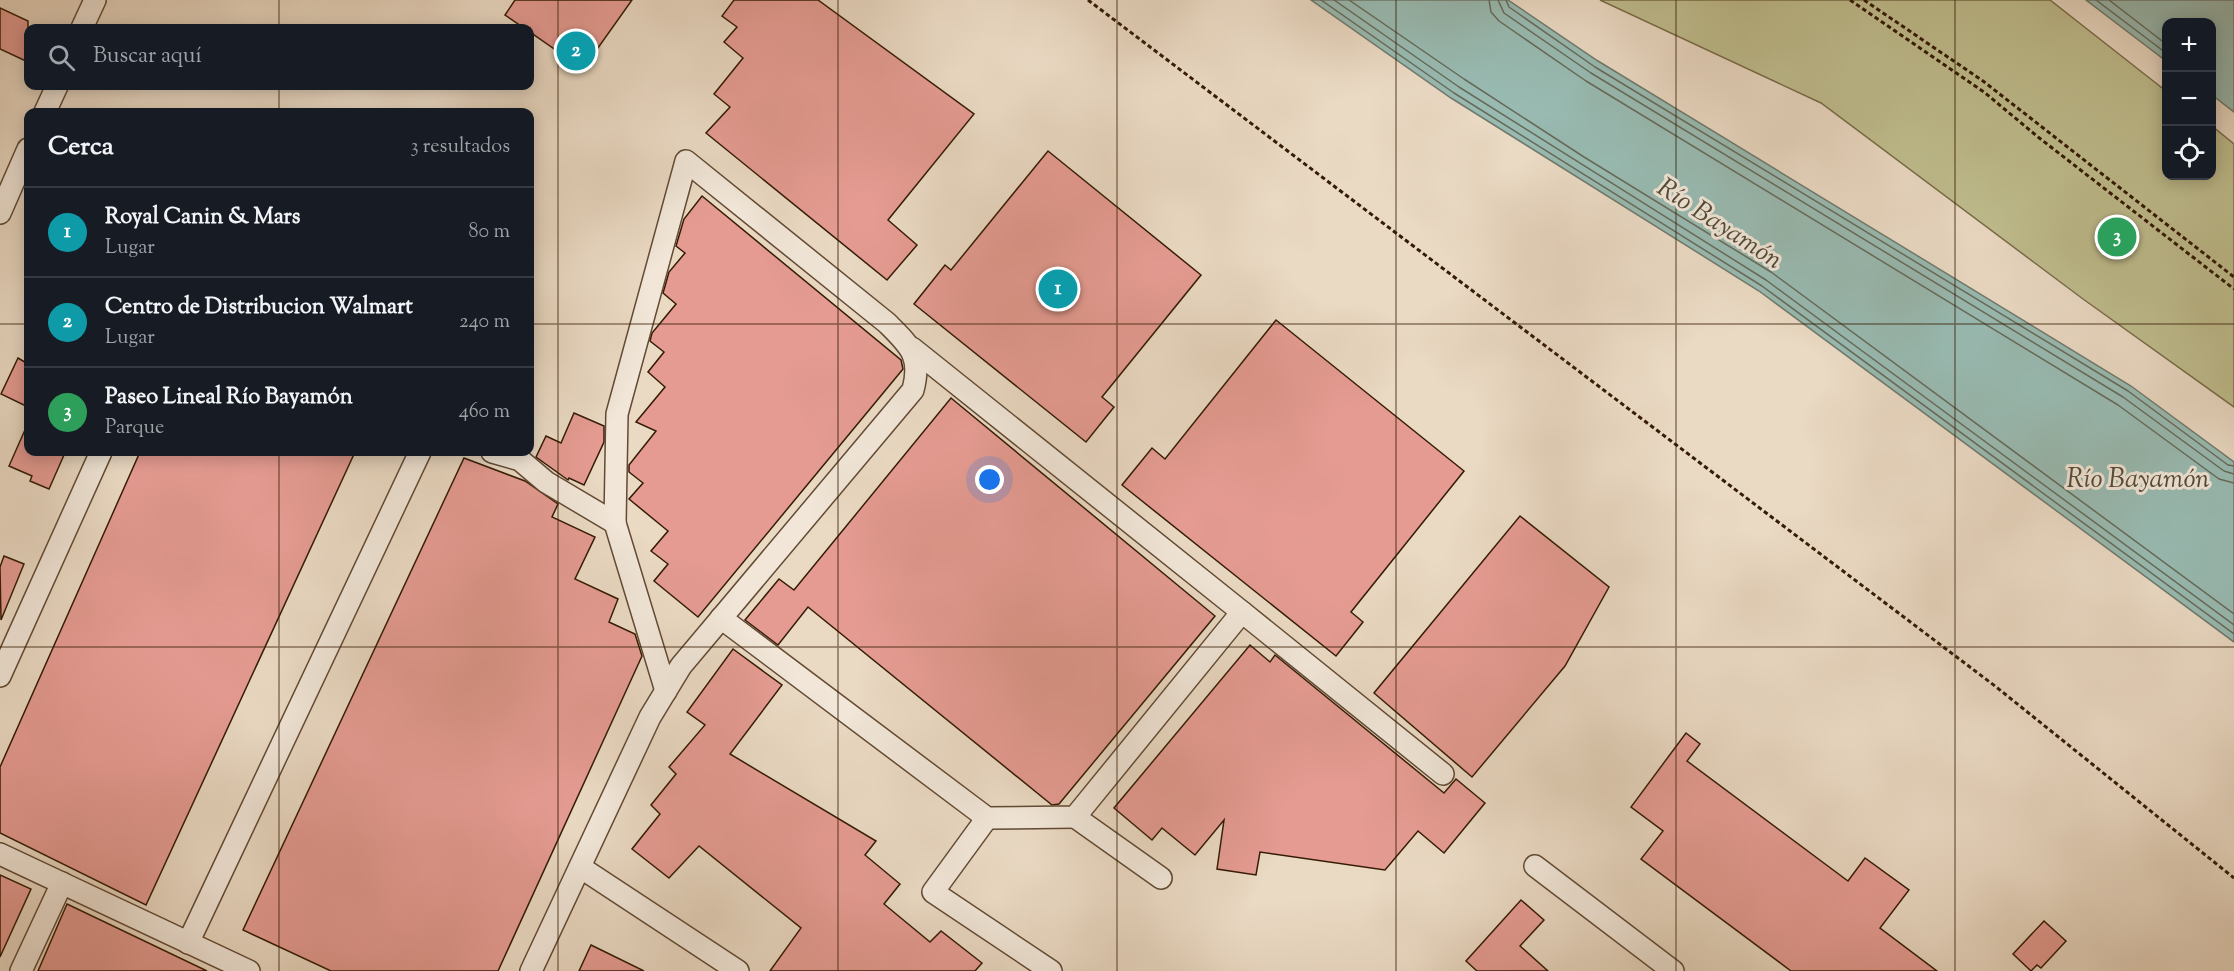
<!DOCTYPE html>
<html lang="es">
<meta charset="utf-8">
<style>
body{margin:0;font-family:"Sorts Mill Goudy",serif;background:#20242c;color:#f1f3f6}
.controls{position:absolute;right:18px;top:18px;display:grid;overflow:hidden;border-radius:12px;box-shadow:0 3px 15px #0003}
.controls button{width:54px;height:54px;display:grid;place-items:center;padding:0;border:0;border-bottom:2px solid #363941;background:#171b24;color:#f1f3f6;font:30px sans-serif}
.you{position:absolute;left:990px;top:480px;width:21px;height:21px;margin:-15px;border:4px solid #fff;border-radius:50%;background:#1a73e8;box-shadow:0 0 0 9px #1a73e833}
.badge{display:grid;place-items:center;width:39px;height:39px;border-radius:50%;background:#7c3aed;color:#fff;font-size:20px;font-weight:700}
.pin{position:absolute;translate:-50% -50%;border:3px solid #fff;box-shadow:0 2px 6px #0006}
.list{margin:0;padding:0;list-style:none}
h2{display:flex;justify-content:space-between;align-items:center;height:78px;margin:0;padding:0 24px;font-size:26px}
h2 small{font-size:20px;font-weight:400;color:#9ea1a6}
.list li{display:grid;grid-template-columns:39px 1fr auto;gap:18px;align-items:center;box-sizing:border-box;height:90px;padding:0 24px;border-top:2px solid #363941}
.list b{display:block;font-size:22px;white-space:nowrap}
.list p{margin:0;font-size:20px;white-space:nowrap;color:#9ea1a6}
.list em{font-size:20px;font-style:normal;color:#9ea1a6}
.icon{flex:none;width:33px;height:33px;fill:none;stroke:currentColor;stroke-width:2;stroke-linecap:round;stroke-linejoin:round}
.map{position:relative;flex:none;width:2234px;height:971px;overflow:hidden}
.search{position:absolute;background:#171b24;box-shadow:0 3px 15px #0003;left:24px;top:24px;width:510px;height:66px;display:flex;align-items:center;gap:15px;box-sizing:border-box;padding:0 21px;border-radius:12px;color:#9ea1a6;font-size:22px}
.panel{position:absolute;background:#171b24;box-shadow:0 3px 15px #0003;left:24px;top:108px;width:510px;height:348px;border-radius:12px}
.map>svg:first-child{display:block}
.green{fill:#bfbd8e;stroke:#7a6c49;stroke-width:1.5}
.water{fill:#98bab1;stroke:#707a6c;stroke-width:1.5}
.lines{fill:none;stroke-linecap:round;stroke-linejoin:round}
.shore{stroke:#666a5a;stroke-width:1.5}
.building{fill:#e59b92;stroke:#341b04;stroke-width:1.5}
.minor-casing{stroke:#624a34;stroke-width:24}
.path{stroke:#341b04;stroke-width:3;stroke-dasharray:4.5 3;stroke-linecap:butt}
.minor{stroke:#f1e6d8;stroke-width:21}
.grid{fill:none;stroke:#341b04;stroke-width:1.5;stroke-opacity:0.55}
.labels{text-anchor:middle;dominant-baseline:central;stroke-width:6;stroke-linejoin:round;paint-order:stroke}
.water-label{font-size:27px;font-style:italic;fill:#524b38;stroke:#f1e6d8}
</style>
<div class="map">
<svg width="2234" height="971" viewBox="0 0 2234 971">
<rect width="100%" height="100%" fill="#ead9c3"/>
<filter id="stains"><feTurbulence type="fractalNoise" baseFrequency=".00333" numOctaves="4"/><feColorMatrix values="0 0 0 0 .2 0 0 0 0 .09 0 0 0 0 .02 0 0 0 .5 -.17"/></filter>
<radialGradient id="worn" r=".72"><stop offset=".6" stop-color="#630" stop-opacity="0"/><stop offset="1" stop-color="#630" stop-opacity=".3"/></radialGradient>
<path class="green" d="M1600,0h450l116,91v85h46v-50l22,18v263l-151,-108 -262,-196z"/>
<g class="water">
<path d="M1311,0h197l90,61 533,325 103,76v180l-475,-351 -308,-193z"/>
<path d="M2086,0h148v112l-22,-17v-73h-46v39z"/>
</g>
<g class="lines">
<g class="shore">
<path d="M1321,0l133,93 308,193 472,348"/>
<path d="M1334,0l125,87 307,193 468,345"/>
<path d="M1349,0l115,79 120,78 187,115 463,342"/>
<path d="M1489,0l2,12 8,9 87,60 532,324 101,74 15,4"/>
<path d="M1498,0l6,13 87,60 532,324 101,74 10,3"/>
<path d="M1506,0l3,7 86,60 533,324 100,74 6,1"/>
<path d="M2096,0l70,53"/>
<path d="M2109,0l57,44"/>
</g>
</g>
<g class="building">
<path d="M515,0h117l-49,69 -53,-37v-4h-6l-19,-13z"/>
<path d="M734,0h84l156,114 -86,106 29,25 -30,35 -181,-147 24,-26 -16,-13 29,-36 -19,-16 13,-15 -15,-11z"/>
<path d="M0,8l28,13v41l-28,-13z"/>
<path d="M1048,151l153,124 -99,122 12,10 -28,35 -172,-138 31,-39 6,5z"/>
<path d="M702,196l199,164 2,9 -205,248 -44,-36 14,-17 -17,-13 17,-20 -39,-32 14,-16 -14,-11v-7l27,-34 -20,-9 29,-35 -17,-15 16,-20 -14,-11 2,-8 24,-29 -13,-11 6,-21 16,-19 -9,-7 8,-27z"/>
<path d="M1276,320l188,151 -113,141 12,10 -27,34 -214,-171 30,-37 13,11z"/>
<path d="M18,358l10,6v43l-27,-13z"/>
<path d="M951,398l264,218 -156,188 -7,1 -244,-198 -30,38 -33,-25 34,-41 15,11z"/>
<path d="M574,413l30,13v16l-20,43 -15,-7 -1,2 -32,-23 10,-21 15,7z"/>
<path d="M28,423v29h28l8,3 -15,34 -19,-8 2,-5 -23,-10z"/>
<path d="M140,452h215l-209,453 -146,-72v-66z"/>
<path d="M464,458l61,23 33,23 -6,13 43,20 -20,42 43,20 -9,23 26,12 7,22 -144,315h-167l-88,-41z"/>
<path d="M1520,516l89,71 -44,79 -93,111 -98,-84z"/>
<path d="M4,556l20,8 -23,56 -1,-53z"/>
<path d="M1250,645l20,17 5,-7 169,138 12,-14 29,24 -41,50 -26,-22 -33,39 -125,-18 -4,23 -39,-6 7,-49 -29,35 -33,-27 -10,12 -38,-32z"/>
<path d="M733,649l49,36 -52,69 146,87 -11,14 35,29 -16,20 46,38 11,-11 41,32 -7,8h-205l31,-43 -102,-82 -30,32 -37,-29 28,-35 -9,-9 25,-31 -7,-7 36,-42 -18,-13z"/>
<path d="M1686,733l14,11 -13,17 161,120 17,-23 44,32 -29,38 57,43h-146l-150,-112 22,-28 -32,-24z"/>
<path d="M0,875l31,14 -31,68z"/>
<path d="M1521,900l23,20 -24,26 28,25h-71l-11,-10z"/>
<path d="M67,904l140,67h-169z"/>
<path d="M2044,921l22,20 -25,27 -4,-3 -6,6 -18,-17z"/>
<path d="M591,945l53,26h-65z"/>
</g>
<g class="lines">
<defs>
<g id="minor">
<path d="M82,28l13,-28"/>
<path d="M45,112l12,-26"/>
<path d="M0,213l28,-64"/>
<path d="M492,452l28,8 26,22 69,41 51,168"/>
<path d="M1242,612l201,162"/>
<path d="M721,618l266,200 88,-1 167,-205 -330,-264"/>
<path d="M0,676l101,-224"/>
<path d="M1075,817l86,61"/>
<path d="M987,818l-54,74 118,79"/>
<path d="M0,854l249,117"/>
<path d="M1535,866l138,105"/>
<path d="M580,867l158,104"/>
<path d="M188,943l232,-491"/>
<path d="M21,971l41,-88"/>
<path d="M531,971l119,-254 31,-51 232,-276c9,-34 -3,-44 -26,-67l-201,-162 -69,253 -2,109"/>
</g>
</defs>
<use href="#minor" class="minor-casing"/>
<g class="path">
<path d="M1088,0l907,686 239,192"/>
<path d="M1850,0l134,92 54,45 196,152"/>
<path d="M1864,0l119,81 251,196"/>
</g>
<use href="#minor" class="minor"/>
</g>
<path class="grid" d="M279,0v28M558,0v971M838,0v971M1117,0v971M1396,0v971M1676,0v971M1955,0v971M279,86v26M0,324h28M530,324h1704M279,452v519M0,647h2234"/>
<g class="labels">
<g class="water-label">
<text transform="translate(1719 225) rotate(33)">Río Bayamón</text>
<text x="2138" y="480">Río Bayamón</text>
</g>
</g>
<rect width="100%" height="100%" filter="url(#stains)"/>
<rect width="100%" height="100%" fill="url(#worn)"/>
</svg>
<div class="controls">
<button>+</button>
<button>−</button>
<button><svg class="icon" aria-label="locate" viewBox="0 0 24 24"><circle cx="12" cy="12" r="6"/><path d="M12 2v4M12 18v4M2 12h4M18 12h4"/></svg></button>
</div>
<div class="you"></div>
<div class="pin badge" style="left:1058px;top:289px;background:#0f9aa8">1</div>
<div class="pin badge" style="left:576px;top:51px;background:#0f9aa8">2</div>
<div class="pin badge" style="left:2117px;top:237px;background:#2e9e5b">3</div>
<div class="search"><svg class="icon" aria-label="search" viewBox="0 0 24 24"><circle cx="10" cy="10" r="6"/><path d="M15 15l6 6"/></svg>Buscar aquí</div>
<section class="panel">
<h2>Cerca<small>3 resultados</small></h2>
<ul class="list">
<li><span class="badge" style="background:#0f9aa8">1</span><div><b>Royal Canin &amp; Mars</b><p>Lugar</p></div><em>80 m</em></li>
<li><span class="badge" style="background:#0f9aa8">2</span><div><b>Centro de Distribucion Walmart</b><p>Lugar</p></div><em>240 m</em></li>
<li><span class="badge" style="background:#2e9e5b">3</span><div><b>Paseo Lineal Río Bayamón</b><p>Parque</p></div><em>460 m</em></li>
</ul>
</section>
</div>
